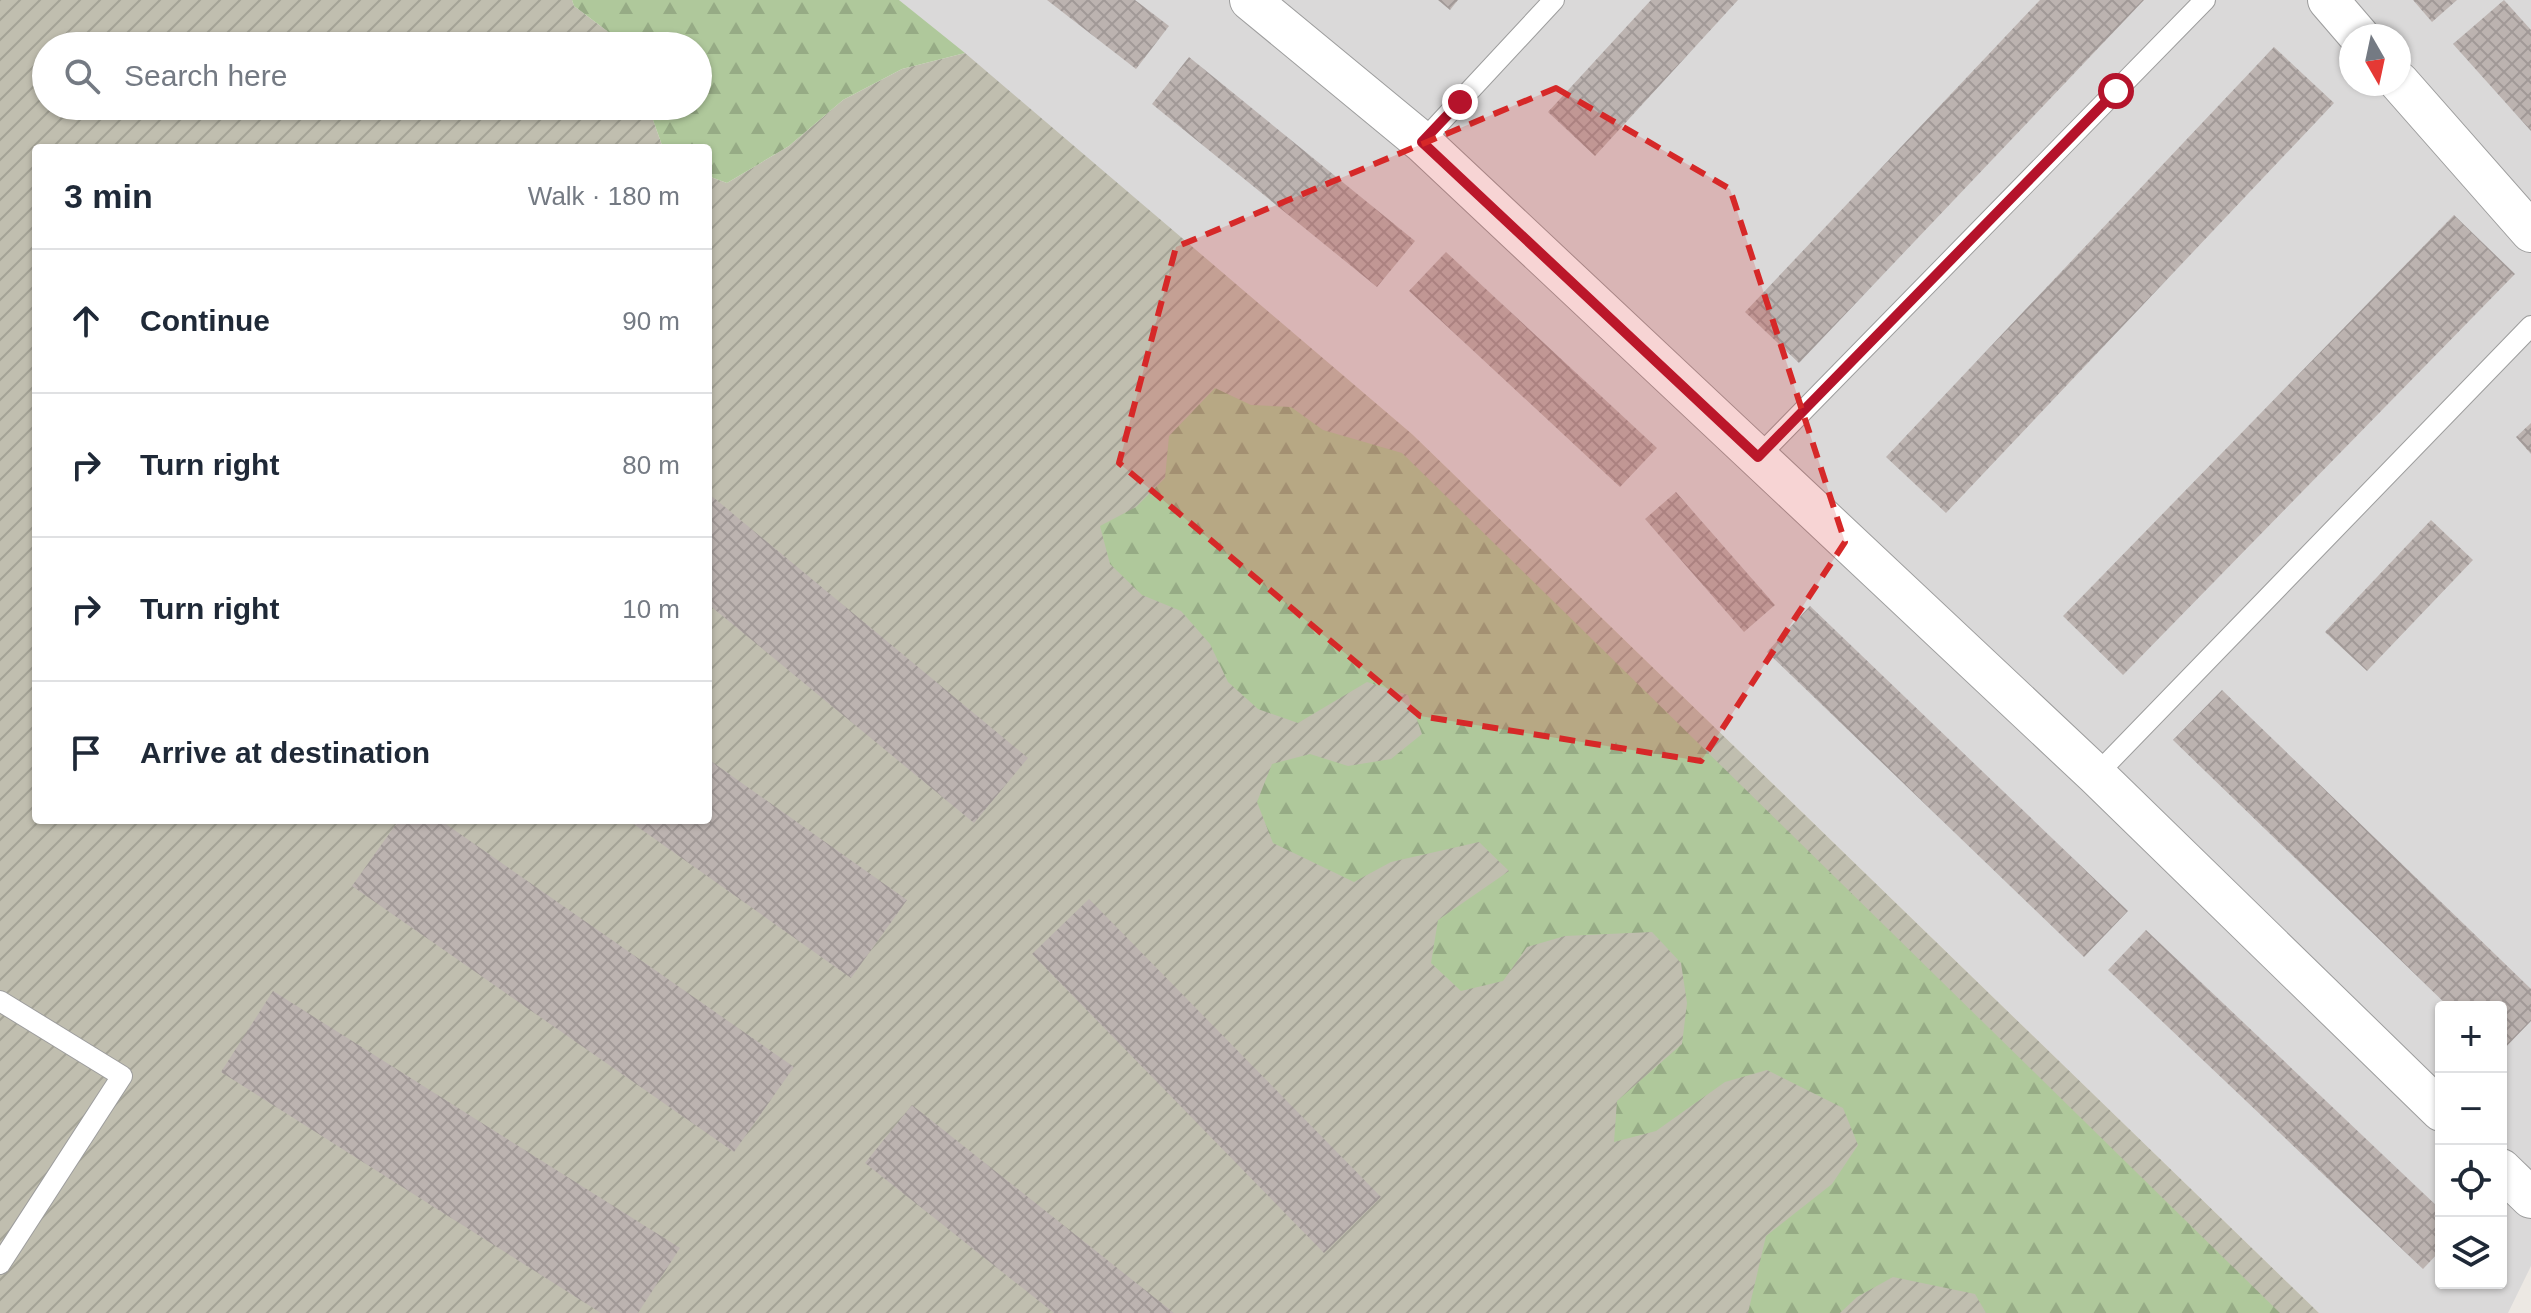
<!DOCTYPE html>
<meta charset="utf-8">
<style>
body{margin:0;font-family:Arial,sans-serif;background:#f6f6f7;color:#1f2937}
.controls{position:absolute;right:24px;bottom:24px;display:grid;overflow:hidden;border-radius:8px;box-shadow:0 2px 6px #0004}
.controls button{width:72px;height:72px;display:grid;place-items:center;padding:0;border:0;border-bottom:2px solid #e0e1e3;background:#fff;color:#1f2937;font:40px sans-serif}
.compass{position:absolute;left:2339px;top:24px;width:72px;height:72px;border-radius:50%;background:#fff;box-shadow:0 2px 6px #0004;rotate:171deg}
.stop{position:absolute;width:24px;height:24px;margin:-18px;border:6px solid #b5132b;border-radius:50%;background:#fff}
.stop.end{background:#b5132b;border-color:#fff;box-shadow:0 2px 8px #0008}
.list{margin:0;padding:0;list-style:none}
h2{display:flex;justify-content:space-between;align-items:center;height:104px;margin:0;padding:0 32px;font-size:34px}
h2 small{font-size:26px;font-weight:400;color:#747a83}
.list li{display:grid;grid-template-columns:52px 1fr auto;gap:24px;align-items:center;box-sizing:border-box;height:144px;padding:0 32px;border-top:2px solid #e0e1e3}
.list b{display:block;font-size:30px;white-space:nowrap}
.list em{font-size:26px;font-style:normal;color:#747a83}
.icon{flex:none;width:44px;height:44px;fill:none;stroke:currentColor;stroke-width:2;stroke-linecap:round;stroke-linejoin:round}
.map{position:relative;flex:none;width:2531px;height:1313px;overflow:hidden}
.search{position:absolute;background:#fff;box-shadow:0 2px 6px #0004;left:32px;top:32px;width:680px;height:88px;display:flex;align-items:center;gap:20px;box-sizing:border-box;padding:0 28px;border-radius:44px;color:#747a83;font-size:30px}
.panel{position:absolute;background:#fff;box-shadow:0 2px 6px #0004;left:32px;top:144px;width:680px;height:680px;border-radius:8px}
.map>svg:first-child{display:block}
.residential{fill:#dad9d9;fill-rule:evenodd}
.construction{fill:url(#construction-furrows)}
.forest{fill:url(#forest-firs)}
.building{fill:url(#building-cross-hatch)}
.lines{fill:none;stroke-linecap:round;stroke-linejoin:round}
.lane-casing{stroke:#9d9d9d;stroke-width:22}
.street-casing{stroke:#9d9d9d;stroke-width:42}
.lane{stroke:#fff;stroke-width:20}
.street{stroke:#fff;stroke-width:40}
.route{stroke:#b5132b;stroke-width:10}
.marked{fill:#d62828;fill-opacity:0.2;stroke:#d62828;stroke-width:6;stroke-dasharray:16 10;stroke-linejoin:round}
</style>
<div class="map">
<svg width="2531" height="1313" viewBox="0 0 2531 1313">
<defs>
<pattern id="construction-furrows" width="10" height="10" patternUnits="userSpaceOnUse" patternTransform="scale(2)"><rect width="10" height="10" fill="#c0beaf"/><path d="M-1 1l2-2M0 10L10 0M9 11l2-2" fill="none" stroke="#a4a396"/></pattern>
<pattern id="forest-firs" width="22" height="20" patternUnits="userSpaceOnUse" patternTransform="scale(2)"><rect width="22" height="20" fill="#afc89b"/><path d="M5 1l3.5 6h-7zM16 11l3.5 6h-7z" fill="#96ab85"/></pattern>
<pattern id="building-cross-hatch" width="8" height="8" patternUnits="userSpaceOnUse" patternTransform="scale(2)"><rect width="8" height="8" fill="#bcb3b0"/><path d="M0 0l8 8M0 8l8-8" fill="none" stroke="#a19997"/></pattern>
</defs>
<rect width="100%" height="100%" fill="#ece8e3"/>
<path class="residential" d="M899,0h1632v1266l-23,47h-189l-907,-879zM2351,36h48v48h-48zM2441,1007h60v276h-60z"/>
<path class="construction" d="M0,0h572l2,6 53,40h-581v60h602l15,42h-627v672h672v-644l19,7 62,-37 54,-46 59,-31 63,-16 447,381 907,879h-2319z"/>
<g class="forest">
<path d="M572,0h327l66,53 -63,16 -59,31 -54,46 -62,37 -19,-7v-28h-45l-15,-42h50v-60h-71l-53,-40z"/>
<path d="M1215,388l36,17 40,2 32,23 79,23 878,860h-294l-11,-19 -82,-17 -36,20 -17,16h-92l18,-77 66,-52 26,-39 -15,-37 -76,-38 -42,12 -69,49 -42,11 3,-41 65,-57 5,-41 -6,-40 -29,-31 -87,4 -38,11 -24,34 -42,10 -30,-28 7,-43 71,-49 -30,-29 -88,20 -37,20 -81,-39 -16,-41 15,-38 38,-10 38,12 43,-7 31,-25 -14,-39 -41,-13 -69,41 -40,-14 -30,-27 -18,-38 -29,-33 -39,-16 -32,-31 -10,-38 36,-19 29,-29 4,-42z"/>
</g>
<g class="building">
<path d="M1047,0h88l34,26 -33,43z"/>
<path d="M1438,0h20l-8,10z"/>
<path d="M1651,0h87l-143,156 -47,-44z"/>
<path d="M2040,0h104l-345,363 -54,-51z"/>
<path d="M2413,0h44l-25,22z"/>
<path d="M2504,0l27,30v101l-78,-87z"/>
<path d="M2274,47l60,56 -388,410 -60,-56z"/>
<path d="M1189,57l226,184 -38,46 -225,-183z"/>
<path d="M2454,215l61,59 -392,401 -60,-59z"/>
<path d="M1446,252l211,196 -37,39 -211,-196z"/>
<path d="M2531,423v31l-15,-17z"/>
<path d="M1676,492l99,113 -31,27 -99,-113z"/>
<path d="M708,493l320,265 -54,65 -266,-219z"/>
<path d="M2431,520l42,40 -106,111 -42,-39z"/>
<path d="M1810,606l318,305 -44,46 -317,-305z"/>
<path d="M2222,690l309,299v32l-30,31v-45h-52l-276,-267z"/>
<path d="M708,759l199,141 -56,78 -223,-158h80z"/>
<path d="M399,820h41l354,247 -60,85 -382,-266z"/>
<path d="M1089,899l292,298 -57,56 -292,-299z"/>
<path d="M2146,930l295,280v40l-18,19 -315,-299z"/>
<path d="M273,991l407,257 -42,65h-37l-380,-241z"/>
<path d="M912,1105l262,208h-120l-189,-150z"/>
</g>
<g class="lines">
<defs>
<g id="lane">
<path d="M1422,142l132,-142"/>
<path d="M1758,457l447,-457"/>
<path d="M2096,775l435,-449"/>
<path d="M0,1001l122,75 -122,188"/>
</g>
<g id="street">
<path d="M1250,0l172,142 674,633 345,336"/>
<path d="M2328,0l31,36"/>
<path d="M2399,82l132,150"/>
<path d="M2501,1169l30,29"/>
</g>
</defs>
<use href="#lane" class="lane-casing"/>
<use href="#street" class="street-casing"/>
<use href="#lane" class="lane"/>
<use href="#street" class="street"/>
</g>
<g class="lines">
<path class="route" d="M1460,102l-38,40 336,315 358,-366"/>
</g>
<path class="marked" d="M1556,88l174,101 115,353 -144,219 -281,-45 -301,-253 57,-216z"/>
</svg>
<div class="controls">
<button>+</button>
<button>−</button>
<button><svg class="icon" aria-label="locate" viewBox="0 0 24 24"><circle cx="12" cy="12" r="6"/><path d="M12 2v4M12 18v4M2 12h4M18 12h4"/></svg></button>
<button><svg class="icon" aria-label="layers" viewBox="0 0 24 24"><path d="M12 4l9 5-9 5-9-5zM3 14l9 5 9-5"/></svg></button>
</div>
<svg class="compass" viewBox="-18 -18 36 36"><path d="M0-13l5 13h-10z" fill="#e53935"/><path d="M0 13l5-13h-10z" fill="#747a83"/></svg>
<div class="stop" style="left:2116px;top:91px"></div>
<div class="stop end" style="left:1460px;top:102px"></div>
<div class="search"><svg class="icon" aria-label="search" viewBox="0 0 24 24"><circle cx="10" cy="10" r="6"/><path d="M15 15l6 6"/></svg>Search here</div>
<section class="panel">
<h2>3 min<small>Walk · 180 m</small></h2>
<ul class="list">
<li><svg class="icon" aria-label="ahead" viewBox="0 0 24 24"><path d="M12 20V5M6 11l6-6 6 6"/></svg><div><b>Continue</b></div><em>90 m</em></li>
<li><svg class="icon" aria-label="right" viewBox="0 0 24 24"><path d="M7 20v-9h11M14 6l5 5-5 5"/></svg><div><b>Turn right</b></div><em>80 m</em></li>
<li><svg class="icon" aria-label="right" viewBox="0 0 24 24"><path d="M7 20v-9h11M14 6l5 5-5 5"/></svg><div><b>Turn right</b></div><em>10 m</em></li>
<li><svg class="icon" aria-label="arrive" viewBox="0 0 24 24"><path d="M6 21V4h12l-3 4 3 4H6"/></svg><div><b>Arrive at destination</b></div></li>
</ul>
</section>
</div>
